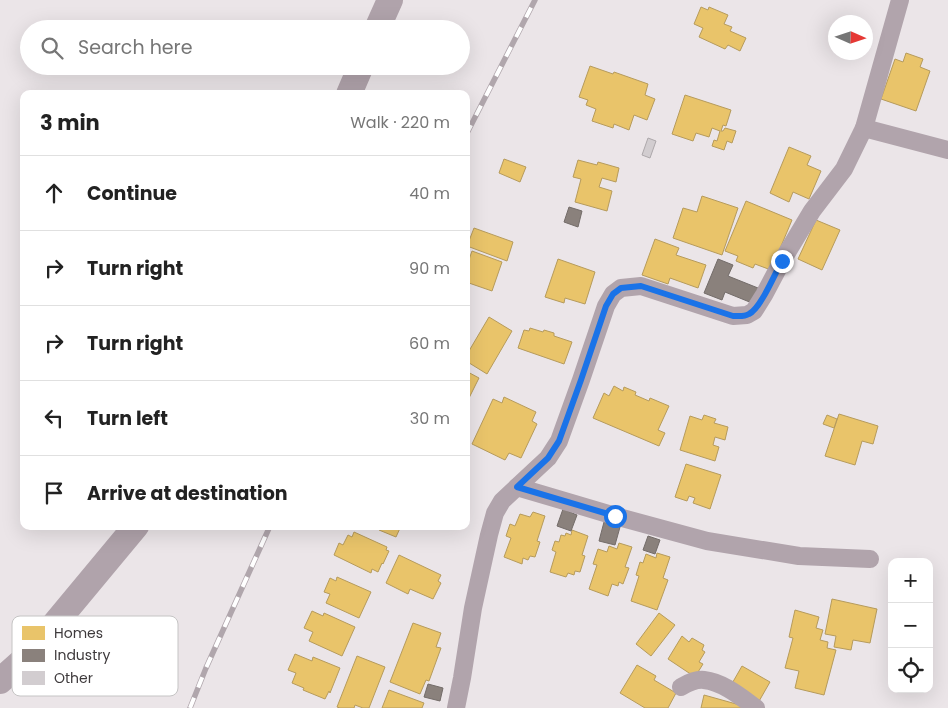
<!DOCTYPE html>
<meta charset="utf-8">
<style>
body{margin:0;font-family:Poppins,sans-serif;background:#f6f6f6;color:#222}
.controls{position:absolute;right:15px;bottom:15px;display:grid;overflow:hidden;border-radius:10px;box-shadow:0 5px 20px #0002}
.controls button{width:45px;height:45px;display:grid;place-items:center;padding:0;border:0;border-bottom:1px solid #e0e0e0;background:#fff;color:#222;font:25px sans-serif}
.compass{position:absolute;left:828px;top:15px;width:45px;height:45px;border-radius:50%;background:#fff;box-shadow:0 5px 20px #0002;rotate:93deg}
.stop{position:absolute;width:15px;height:15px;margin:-11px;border:4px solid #1a73e8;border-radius:50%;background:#fff}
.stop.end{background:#1a73e8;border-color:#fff;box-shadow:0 1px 5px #0008}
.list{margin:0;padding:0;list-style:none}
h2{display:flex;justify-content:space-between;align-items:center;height:65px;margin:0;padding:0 20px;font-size:21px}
h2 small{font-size:16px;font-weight:400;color:#767676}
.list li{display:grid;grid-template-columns:32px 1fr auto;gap:15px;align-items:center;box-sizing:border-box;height:75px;padding:0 20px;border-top:1px solid #e0e0e0}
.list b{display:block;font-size:19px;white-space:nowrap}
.list em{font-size:16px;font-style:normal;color:#767676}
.icon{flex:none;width:28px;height:28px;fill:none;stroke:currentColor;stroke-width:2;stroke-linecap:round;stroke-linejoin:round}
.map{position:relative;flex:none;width:948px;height:708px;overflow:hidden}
.search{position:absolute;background:#fff;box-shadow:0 5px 20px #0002;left:20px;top:20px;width:450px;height:55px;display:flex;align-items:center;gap:12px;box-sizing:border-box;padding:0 18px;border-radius:28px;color:#767676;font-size:19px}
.panel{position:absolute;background:#fff;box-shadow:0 5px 20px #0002;left:20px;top:90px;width:450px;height:440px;border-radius:10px}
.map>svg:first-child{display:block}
.homes{fill:#e9c46a;stroke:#b69b5c}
.industry{fill:#8a817c;stroke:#736c69}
.building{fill:#d2cdd0;stroke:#ada8ab}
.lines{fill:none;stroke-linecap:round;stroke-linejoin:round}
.street{stroke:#b1a4ac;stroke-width:18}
.secondary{stroke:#b0a3ab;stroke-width:26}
.rail-casing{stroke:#b0a6ac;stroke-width:5.5}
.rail{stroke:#fff;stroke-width:4;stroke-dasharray:11;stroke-linecap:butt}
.route{stroke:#1a73e8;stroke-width:6}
.key{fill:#fff;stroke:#c5c4c4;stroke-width:1}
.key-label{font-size:14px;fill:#3e3a3c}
</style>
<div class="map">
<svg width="948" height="708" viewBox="0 0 948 708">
<rect width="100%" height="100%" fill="#ebe5e8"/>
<g class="homes">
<path d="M701,7l7,3 1,-3 19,8 -4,9 8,3 -2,4 16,7 -6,13 -12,-6 -3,4 -26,-12 4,-9 -9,-4z"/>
<path d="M906,53l17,6 -3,8 10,4 -14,40 -35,-12 14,-40 8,3z"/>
<path d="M590,66l23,8 1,-2 34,12 -3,11 10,4 -8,21 -13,-5 -5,15 -15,-6 -1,4 -21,-7 4,-12 -10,-4 2,-5 -9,-3z"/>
<path d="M685,95l46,15 -5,16 -3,-1 -2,6h2l2,-3 11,3 -4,12 -5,-2 -3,9 -12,-4 2,-6 3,1 3,-10 -8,-3 -3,9 -13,-4 -3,8 -21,-7z"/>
<path d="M789,147l22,9 -4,9 14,6 -12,28 -16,-7 -4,10 -19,-9z"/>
<path d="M504,159l22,8 -6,15 -21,-9z"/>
<path d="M578,160l19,5 1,-3 21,6 -3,14 -14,-4 -3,9 13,4 -5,20 -32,-9 6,-23 -8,-2z"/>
<path d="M702,196l36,12 -16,47 -49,-17 10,-30 14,4z"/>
<path d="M746,201l46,19 -21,50 -16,-6 -2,4 -17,-7 2,-5 -13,-5z"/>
<path d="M816,220l24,10 -18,40 -24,-11z"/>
<path d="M474,228l39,14 -6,19 -40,-15z"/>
<path d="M655,239l24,9 -3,7 30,10 -8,23 -28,-10 -2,6 -26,-9z"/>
<path d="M472,251l30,11 -10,29 -26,-9v-14z"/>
<path d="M558,259l37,13 -10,32 -20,-6 -1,5 -19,-6z"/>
<path d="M489,317l23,14 -25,43 -21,-13v-5z"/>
<path d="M530,328l13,4 1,-2 10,3v3l18,6 -8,22 -46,-16 6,-18 5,1z"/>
<path d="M466,371l13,7 -13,26z"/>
<path d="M614,386l9,5 1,-4 12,5 -1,3 14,6 1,-3 19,8 -11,24 7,3 -6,13 -66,-28 11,-25 5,3z"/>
<path d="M504,397l32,15 -4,9 5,3 -16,34 -12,-5 -4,7 -33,-16 21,-45 9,4z"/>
<path d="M839,414l39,12 -5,18 -11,-3 -7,24 -30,-9z"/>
<path d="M704,415l12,4 -2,4 14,4 -3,13 -10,-3 -2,8 6,2 -4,14 -35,-11 10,-34 12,4z"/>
<path d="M827,415l10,4 -3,9 -11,-4z"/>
<path d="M686,464l35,11 -11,34 -17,-6 2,-5 -6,-2 -2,5 -12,-4z"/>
<path d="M533,512l12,4 -8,25 3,1 -5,15 -5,-1 -2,4 -5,-2 -1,6 -18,-7 7,-19 -5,-2 4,-12 5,2 5,-12 10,3z"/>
<path d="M381,526h20l-5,11 -17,-7z"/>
<path d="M572,530l16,6 -6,19 3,1 -5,16 -5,-1 -1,4 -6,-2 -2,4 -16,-5 6,-20 -4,-2 3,-9 4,1 2,-7 4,1 1,-3 5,2z"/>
<path d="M354,532l33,15 -1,3 3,1 -6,13 -1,-1 -4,9 -6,-3 -1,4 -37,-18 5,-12 4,2 5,-10 4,2z"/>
<path d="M619,543l13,4 -7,20 4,1 -6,16 -4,-2 -1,4 -6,-2 -4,12 -19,-7 8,-24 -4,-1 5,-15 9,3 2,-6 8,3z"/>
<path d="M657,553l13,4 -7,21 5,2 -11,30 -26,-9 8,-25 -3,-1 4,-13 3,1 3,-9 10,4z"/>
<path d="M399,555l42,20 -3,6 3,2 -8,16 -23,-10 -2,5 -22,-11z"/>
<path d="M337,577l34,15 -12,26 -33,-15 4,-9 -6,-2 6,-14 6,3z"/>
<path d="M832,599l45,10 -7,34 -17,-3 -2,10 -17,-3 2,-11 -11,-2z"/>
<path d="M795,610l24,7 -3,11 7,2 -3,10 8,2 -1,6 9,2 -12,45 -29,-7 4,-17 -14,-3 8,-30 -4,-1z"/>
<path d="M312,611l11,5 1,-3 31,14 -13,29 -33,-15 4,-9 -9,-4z"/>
<path d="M659,613l16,12 -24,31 -15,-12z"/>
<path d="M413,623l28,10 -5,14 5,1 -12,33 -3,-1 -6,14 -30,-12z"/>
<path d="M682,636l7,6 3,-4 12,7 -2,5 3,2 -6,10 4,2 -8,13 -27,-18z"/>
<path d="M295,654l17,7 1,-4 27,11 -10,25 -1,-2 -4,8 -22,-9 1,-2 -12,-5 4,-10 -8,-3z"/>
<path d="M357,656l28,11 -16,41h-6l-8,-3 -1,3h-14l-3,-1z"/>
<path d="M637,665l19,11 -2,4 22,13 -8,15h-23l-25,-15z"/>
<path d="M742,666l28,16 -12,21 -28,-16z"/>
<path d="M389,690l35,13 -2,5h-40z"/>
<path d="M704,695l43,12 -1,1h-45z"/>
</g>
<g class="industry">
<path d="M569,207l13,4 -4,16 -14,-5z"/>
<path d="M718,259l15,6 -5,11 30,12 -6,15 -27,-11 -3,8 -18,-7z"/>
<path d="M563,509l14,6 -6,16 -14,-5z"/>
<path d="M604,522l16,5 -5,18 -16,-4z"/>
<path d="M648,536l12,4 -5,14 -12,-4z"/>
<path d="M428,684l15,4 -3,13 -16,-4z"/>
</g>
<path class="building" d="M648,138l8,3 -6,17 -8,-3z"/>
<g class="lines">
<g class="street">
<path d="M864,128l84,22"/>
<path d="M517,487l98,29 92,25 92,15 71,3"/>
<path d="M681,687c7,-4 15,-8 23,-7 19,2 37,17 52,28"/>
<path d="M456,708l6,-30 11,-70 16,-73 6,-22 7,-12 46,-43 11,-17 22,-61 25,-74 7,-12 8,-6 20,-2 92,30 14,-1 7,-4 10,-16 18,-34 30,-50 32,-42 20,-41 36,-128"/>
</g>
<g class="secondary">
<path d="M377,29l13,-29"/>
<path d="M349,94l12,-28"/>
<path d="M0,681l28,-25 108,-130"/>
</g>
<defs>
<g id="rail">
<path d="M466,135l69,-135"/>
<path d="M190,708l16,-40 64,-142"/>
</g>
</defs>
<use href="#rail" class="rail-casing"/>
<use href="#rail" class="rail"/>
</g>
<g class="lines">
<path class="route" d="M615,516l-98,-29 31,-29 11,-17 22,-61 25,-74 7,-12 8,-6 20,-2 92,30c6,0 11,1 16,-2 12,-6 26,-41 33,-53"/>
</g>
<rect x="12" y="616" width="166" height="80" rx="8" class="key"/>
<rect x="22" y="626" width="23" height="14" fill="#e9c46a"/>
<rect x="22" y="649" width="23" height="13" fill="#8a817c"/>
<rect x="22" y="671" width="23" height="14" fill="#d2cdd0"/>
<g class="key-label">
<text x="54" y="638">Homes</text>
<text x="54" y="660">Industry</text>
<text x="54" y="683">Other</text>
</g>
</svg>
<div class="controls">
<button>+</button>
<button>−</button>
<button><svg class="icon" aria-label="locate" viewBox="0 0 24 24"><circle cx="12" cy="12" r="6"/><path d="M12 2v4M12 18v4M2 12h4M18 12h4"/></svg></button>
</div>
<svg class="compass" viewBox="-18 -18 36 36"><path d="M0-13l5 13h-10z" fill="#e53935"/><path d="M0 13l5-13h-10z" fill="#767676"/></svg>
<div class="stop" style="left:615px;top:516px"></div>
<div class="stop end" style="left:782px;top:261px"></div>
<div class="search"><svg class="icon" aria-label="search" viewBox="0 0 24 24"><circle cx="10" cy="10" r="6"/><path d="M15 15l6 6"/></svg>Search here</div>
<section class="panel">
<h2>3 min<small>Walk · 220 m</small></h2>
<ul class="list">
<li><svg class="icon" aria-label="ahead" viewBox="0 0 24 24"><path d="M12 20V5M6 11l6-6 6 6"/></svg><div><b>Continue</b></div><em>40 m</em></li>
<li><svg class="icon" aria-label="right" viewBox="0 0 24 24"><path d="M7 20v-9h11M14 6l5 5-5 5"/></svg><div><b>Turn right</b></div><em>90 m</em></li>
<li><svg class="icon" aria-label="right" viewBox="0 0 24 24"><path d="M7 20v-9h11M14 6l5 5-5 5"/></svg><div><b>Turn right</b></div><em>60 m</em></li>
<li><svg class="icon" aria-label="left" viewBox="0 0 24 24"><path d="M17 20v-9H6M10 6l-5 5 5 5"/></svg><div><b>Turn left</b></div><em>30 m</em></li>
<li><svg class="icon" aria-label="arrive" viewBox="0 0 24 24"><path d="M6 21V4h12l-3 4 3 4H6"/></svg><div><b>Arrive at destination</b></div></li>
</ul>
</section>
</div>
